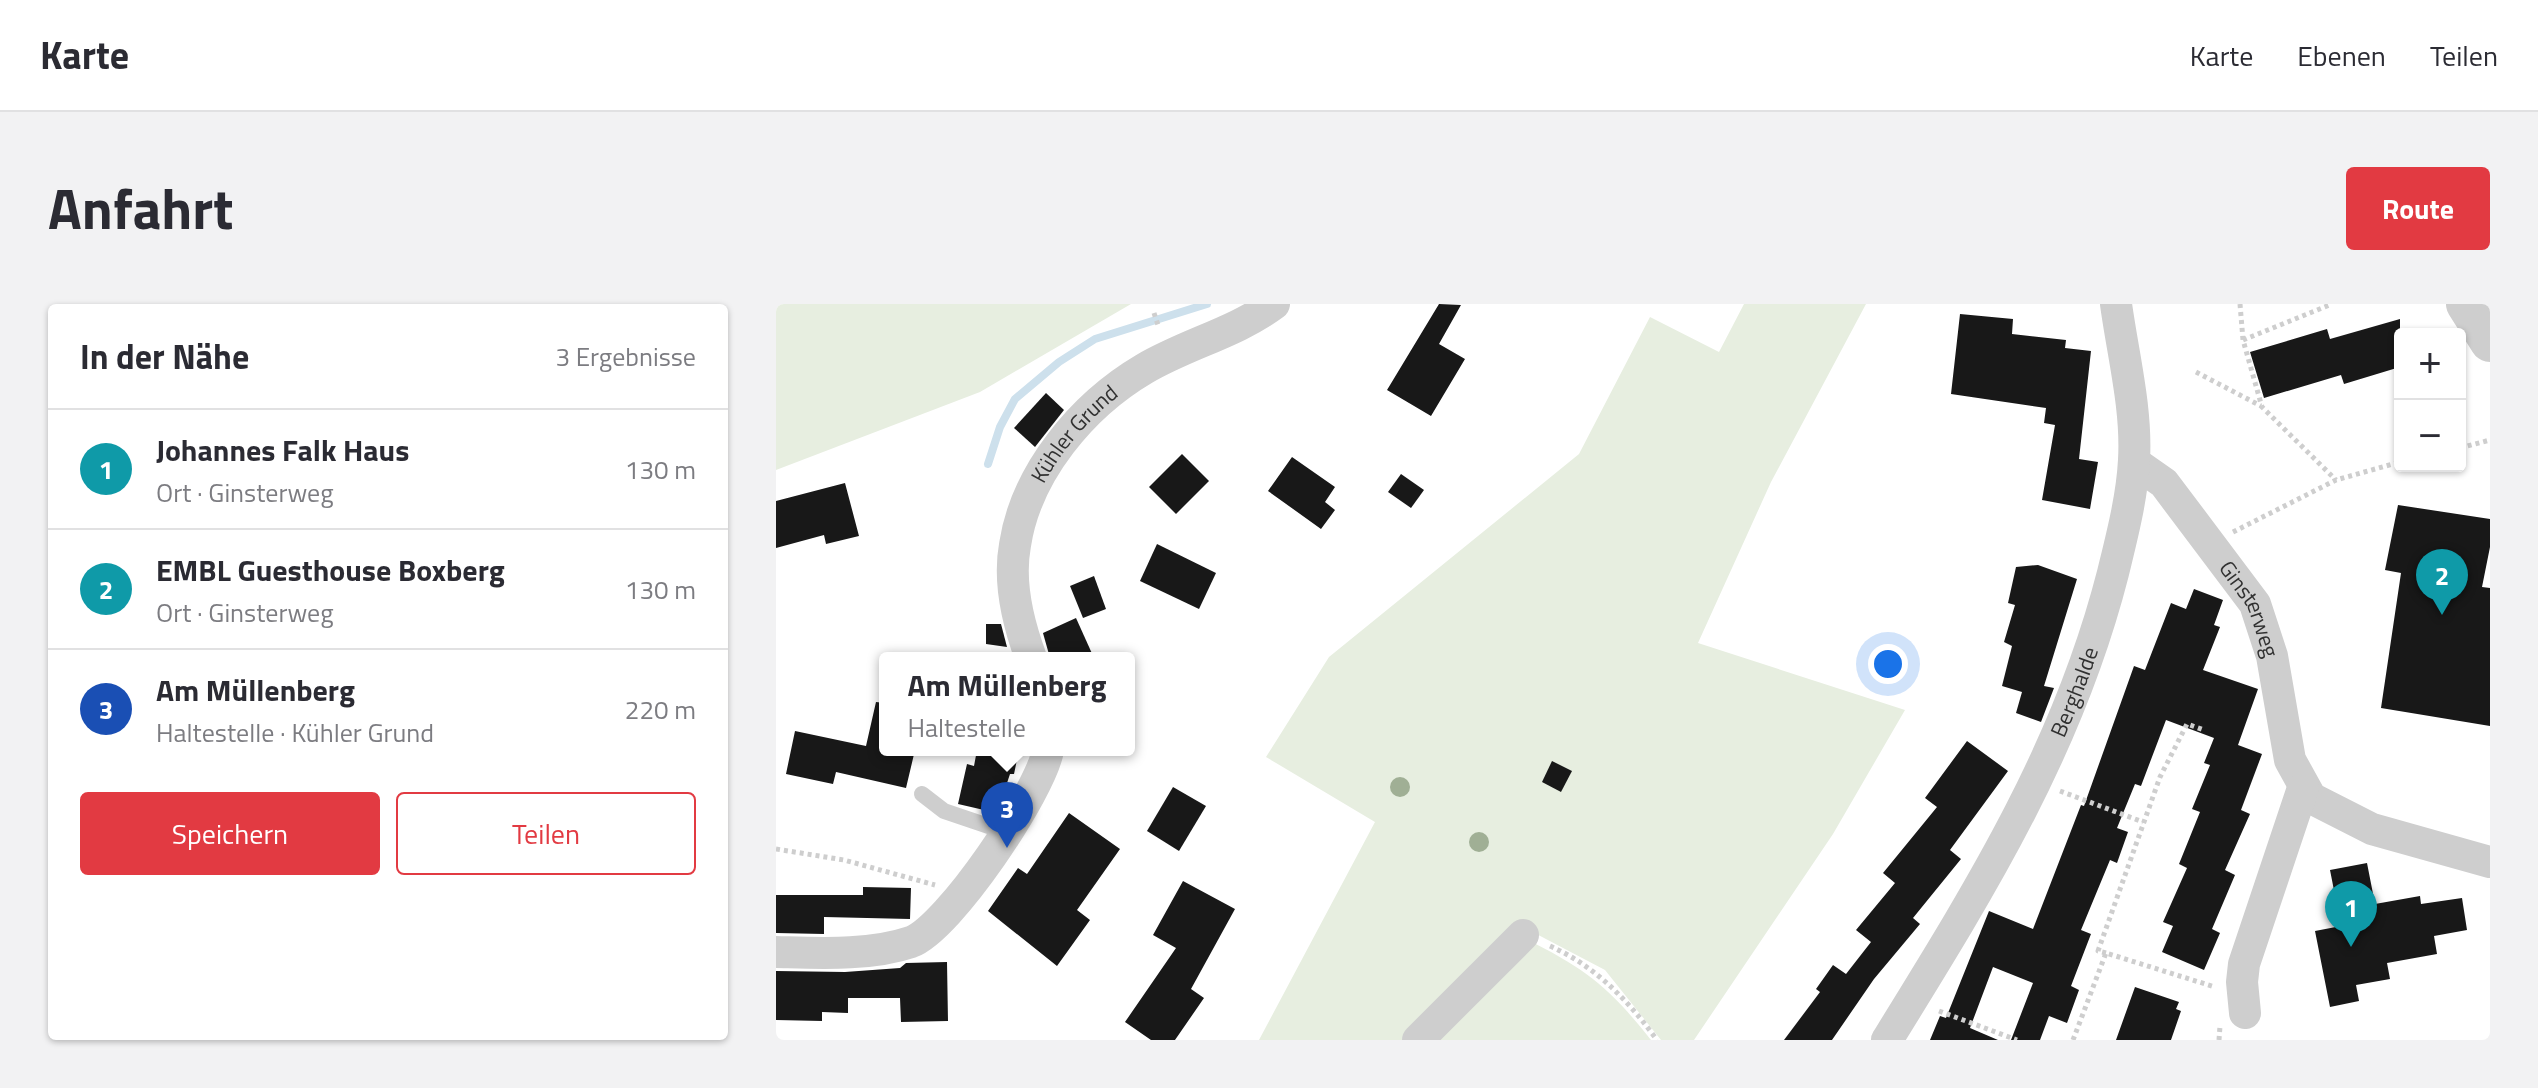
<!DOCTYPE html>
<html lang="de">
<meta charset="utf-8">
<style>
body{margin:0;font-family:"Titillium Web",sans-serif;background:#f2f2f3;color:#2b2b33}
.controls{position:absolute;right:24px;top:24px;display:grid;overflow:hidden;border-radius:8px;box-shadow:0 2px 6px #0004}
.controls button{width:72px;height:72px;display:grid;place-items:center;padding:0;border:0;border-bottom:2px solid #e1e1e2;background:#fff;color:#2b2b33;font:40px sans-serif}
.you{position:absolute;left:1112px;top:360px;width:28px;height:28px;margin:-20px;border:6px solid #fff;border-radius:50%;background:#1a73e8;box-shadow:0 0 0 12px #1a73e833}
.badge{display:grid;place-items:center;width:52px;height:52px;border-radius:50%;background:#e23a42;color:#fff;font-size:26px;font-weight:700}
.pin{position:absolute;translate:-50% -66px;filter:drop-shadow(0 2px 4px #0008)}
.pin::after{content:'';position:absolute;top:42px;width:28px;height:24px;background:inherit;clip-path:polygon(0 0,100% 0,50% 100%)}
.popup{position:absolute;left:103px;top:348px;width:256px;height:104px;box-sizing:border-box;display:grid;place-content:center;border-radius:8px;background:#fff;filter:drop-shadow(0 2px 6px #0005);font-size:26px;white-space:nowrap;color:#7c7c81}
.popup b{font-size:30px;color:#2b2b33}
.popup::after{content:'';position:absolute;left:50%;top:100%;margin-left:-16px;border:16px solid transparent;border-top-color:#fff}
.list{margin:0;padding:0;list-style:none}
h2{display:flex;justify-content:space-between;align-items:center;height:104px;margin:0;padding:0 32px;font-size:34px}
h2 small{font-size:26px;font-weight:400;color:#7c7c81}
.list li{display:grid;grid-template-columns:52px 1fr auto;gap:24px;align-items:center;box-sizing:border-box;height:120px;padding:0 32px;border-top:2px solid #e1e1e2}
.list b{display:block;font-size:30px;white-space:nowrap}
.list p{margin:0;font-size:26px;white-space:nowrap;color:#7c7c81}
.list em{font-size:26px;font-style:normal;color:#7c7c81}
.actions{display:flex;gap:16px;padding:24px 32px}
.actions a{flex:1;padding:18px 0;border:2px solid #e23a42;border-radius:8px;text-align:center;font-size:28px;color:#e23a42}
.actions .main{background:#e23a42;color:#fff}
.map{position:relative;flex:none;width:1714px;height:736px;overflow:hidden;border-radius:8px}
header{display:flex;align-items:center;gap:48px;box-sizing:border-box;height:112px;padding:0 40px;background:#fff;border-bottom:2px solid #e1e1e2}
header strong{font-size:38px}
nav{display:flex;gap:44px;margin-inline-start:auto;font-size:28px}
.intro{display:flex;align-items:center;justify-content:space-between;box-sizing:border-box;height:192px;padding:0 48px}
h1{margin:0;font-size:56px}
.button{padding:20px 36px;border-radius:8px;background:#e23a42;color:#fff;font-size:28px;font-weight:700}
main{display:flex;gap:48px;padding:0 48px}
aside{flex:1;background:#fff;border-radius:8px;box-shadow:0 2px 6px #0004}
.map>svg:first-child{display:block}
.green{fill:#e7eee0}
.lines{fill:none;stroke-linecap:round;stroke-linejoin:round}
.stream{stroke:#cde0ec;stroke-width:8}
.building{fill:#181818}
.path{stroke:#cecece;stroke-width:5;stroke-dasharray:4 4;stroke-linecap:butt}
.service{stroke:#cecece;stroke-width:16}
.minor{stroke:#cecece;stroke-width:32}
.tertiary{stroke:#cecece;stroke-width:40}
.tree{fill:#a0af95}
.labels{text-anchor:middle;dominant-baseline:central;stroke-width:8;stroke-linejoin:round;paint-order:stroke}
.street-label{font-size:22px;fill:#313131;stroke:#fff}
</style>
<header>
<strong>Karte</strong>
<nav><a>Karte</a><a>Ebenen</a><a>Teilen</a></nav>
</header>
<div class="intro"><h1>Anfahrt</h1><a class="button">Route</a></div>
<main>
<aside>
<h2>In der Nähe<small>3 Ergebnisse</small></h2>
<ul class="list">
<li><span class="badge" style="background:#0f9aa8">1</span><div><b>Johannes Falk Haus</b><p>Ort · Ginsterweg</p></div><em>130 m</em></li>
<li><span class="badge" style="background:#0f9aa8">2</span><div><b>EMBL Guesthouse Boxberg</b><p>Ort · Ginsterweg</p></div><em>130 m</em></li>
<li><span class="badge" style="background:#1a4fb4">3</span><div><b>Am Müllenberg</b><p>Haltestelle · Kühler Grund</p></div><em>220 m</em></li>
</ul>
<div class="actions"><a class="main">Speichern</a><a>Teilen</a></div>
</aside>
<div class="map">
<svg width="1714" height="736" viewBox="0 0 1714 736">
<rect width="100%" height="100%" fill="#fff"/>
<g class="green">
<path d="M0,0h355l-151,88 -204,78z"/>
<path d="M968,0h122l-95,178 -73,161 207,67 -72,124 -139,206h-33l-56,-70 -80,-42 -114,112h-152l116,-218 -109,-65 63,-100 250,-203 71,-137 69,35z"/>
<path d="M750,635c60,30 83,48 125,101h-238z"/>
</g>
<g class="lines">
<path class="stream" d="M212,160l12,-37 15,-28 44,-37 36,-23 112,-35"/>
</g>
<g class="building">
<path d="M663,0l22,1 -22,39 26,15 -34,57 -44,-26z"/>
<path d="M1184,10l53,5 -1,15 54,6 -1,8 26,3 -12,108 19,3 -8,47 -48,-9 13,-75 -11,-2 2,-15 -95,-14z"/>
<path d="M1624,15v48l-56,17 -3,-9 -77,23 -14,-46 77,-23 3,10z"/>
<path d="M270,89l18,17 -29,37 -21,-19z"/>
<path d="M406,150l27,27 -33,33 -27,-27z"/>
<path d="M516,153l43,30 -10,15 10,8 -14,19 -53,-38z"/>
<path d="M625,170l23,16 -13,18 -23,-16z"/>
<path d="M69,179l14,53 -33,8 -2,-9 -48,13v-47z"/>
<path d="M1622,201l92,14v28l-8,40 8,1v138l-109,-18 20,-135 -16,-3z"/>
<path d="M381,240l59,29 -17,36 -59,-28z"/>
<path d="M1262,261l39,14 -33,107 10,2 -13,34 -25,-9 6,-21 -20,-6 10,-40 -8,-4 11,-37 -7,-2 8,-36z"/>
<path d="M318,272l12,33 -23,9 -13,-32z"/>
<path d="M1418,285l29,11 -9,25 6,2 -17,43 55,19 -20,56 24,9 -21,56 9,4 -25,56 10,5 -23,54 8,4 -16,37 -42,-18 11,-26 -10,-4 24,-54 -8,-4 21,-52 -8,-3 18,-44 -6,-2 10,-25 -48,-18 -25,66 -6,-2 -18,44 11,4 -11,31 -7,-3 -29,70 10,4 -20,52 8,4 -12,33 -18,-7 -9,24h-29l22,-57 -40,-16 -23,61 28,12h-68l10,-24 6,2 43,-107 44,18 48,-124 3,1 50,-140 11,4 26,-67 15,6z"/>
<path d="M300,314l18,40h-44l-7,-25z"/>
<path d="M210,320h15l6,23 -21,-3z"/>
<path d="M100,398l9,1v47h30l-9,38 -70,-16 -3,12 -47,-10 9,-43 71,15z"/>
<path d="M1191,437l41,30 -58,79 11,9 -48,59 7,6 -46,55 -42,61h-48l36,-48 -4,-3 17,-24 13,9 25,-32 -15,-12 39,-47 -12,-10 54,-66 -12,-9z"/>
<path d="M201,446h42l-5,24h-4l-13,39 -39,-9 9,-40 7,2z"/>
<path d="M776,457l20,10 -11,21 -19,-10z"/>
<path d="M397,483l33,19 -27,45 -32,-20z"/>
<path d="M293,509l51,36 -43,61 13,10 -33,46 -69,-55 30,-43 9,6z"/>
<path d="M1591,559l8,41 45,-8 1,8 41,-6 5,32 -33,6 3,18 -50,9 3,16 -34,6 3,16 -29,6 -15,-76 26,-5 -11,-56z"/>
<path d="M407,577l52,28 -44,80 13,9 -29,42h-24l-26,-18 51,-74 -23,-13z"/>
<path d="M87,583l48,1 -1,31 -86,-2v17l-48,-1v-38h87z"/>
<path d="M171,658l1,59 -47,1 -1,-24h-52v15l-26,-1v9l-46,-1v-49l69,1 55,-4 6,-5z"/>
<path d="M1359,683l44,15 -3,7 5,2 -10,29h-55z"/>
</g>
<g class="lines">
<g class="path">
<path d="M1464,0l3,36 19,67 74,73"/>
<path d="M378,9l5,15"/>
<path d="M1467,36l89,-36"/>
<path d="M1420,68l65,34"/>
<path d="M1684,144l30,-8"/>
<path d="M1457,228l103,-52 64,-18"/>
<path d="M1284,487l83,31"/>
<path d="M0,545l68,11 91,25"/>
<path d="M774,642c45,20 78,54 107,94"/>
<path d="M1330,649l-8,-2 62,-174 27,-53 17,6"/>
<path d="M1163,707l78,29"/>
<path d="M1297,736l33,-87 109,34"/>
<path d="M1443,736l1,-14"/>
</g>
<path class="service" d="M146,490l22,17 62,21"/>
<g class="minor">
<path id="s1" d="M1358,158l30,21 91,121 17,52 18,104 21,38 61,31 118,33"/>
<path id="s2" d="M255,354c-13,-35 -23,-75 -16,-113 11,-73 68,-140 129,-176 42,-25 91,-36 130,-65"/>
<path d="M0,648c42,1 94,4 135,-10 38,-14 130,-151 137,-192"/>
<path d="M1469,709l-3,-31 2,-18 59,-176"/>
<path d="M642,736l105,-105"/>
<path id="s3" d="M1111,736c94,-152 181,-291 226,-467 9,-37 19,-75 21,-113 3,-51 -11,-105 -18,-156"/>
</g>
<path class="tertiary" d="M1690,0l24,38"/>
</g>
<g class="tree">
<circle cx="624" cy="483" r="10"/>
<circle cx="703" cy="538" r="10"/>
</g>
<g class="labels">
<g class="street-label">
<text stroke="none"><textPath href="#s2" startOffset="244">Kühler Grund</textPath></text>
<text stroke="none"><textPath href="#s1" startOffset="190">Ginsterweg</textPath></text>
<text stroke="none"><textPath href="#s3" startOffset="396">Berghalde</textPath></text>
</g>
</g>
</svg>
<div class="controls">
<button>+</button>
<button>−</button>
</div>
<div class="you"></div>
<div class="pin badge" style="left:1575px;top:643px;background:#0f9aa8">1</div>
<div class="pin badge" style="left:1666px;top:311px;background:#0f9aa8">2</div>
<div class="pin badge" style="left:231px;top:544px;background:#1a4fb4">3</div>
<div class="popup"><b>Am Müllenberg</b>Haltestelle</div>
</div>
</main>
